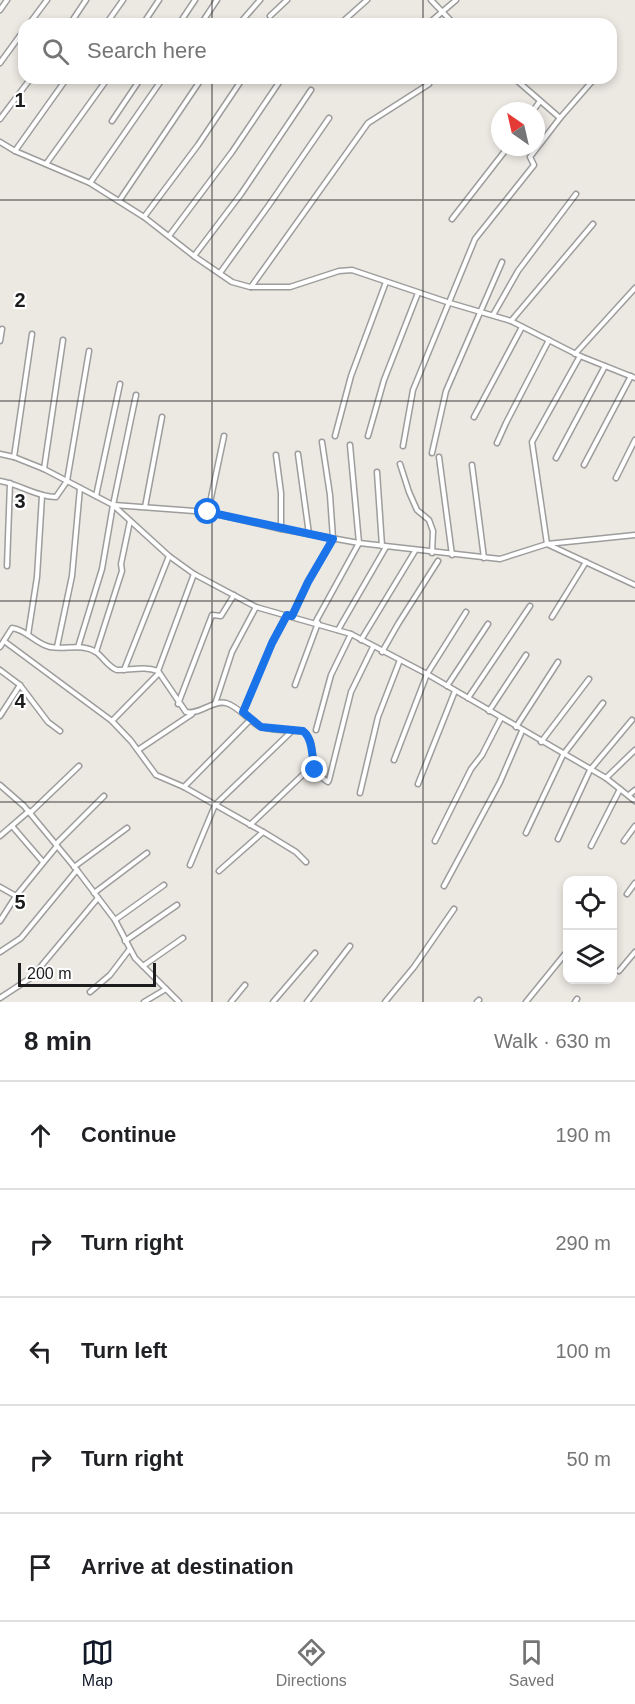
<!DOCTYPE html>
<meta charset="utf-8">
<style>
body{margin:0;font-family:Arial,sans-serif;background:#f2f2f2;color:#202124}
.controls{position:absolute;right:18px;bottom:18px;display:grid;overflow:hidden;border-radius:12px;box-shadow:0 3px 9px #0003}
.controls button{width:54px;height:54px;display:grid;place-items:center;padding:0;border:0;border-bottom:2px solid #e0e0e0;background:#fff;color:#202124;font:30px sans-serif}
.compass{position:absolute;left:491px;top:102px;width:54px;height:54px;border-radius:50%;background:#fff;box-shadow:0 3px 9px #0003;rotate:326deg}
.scale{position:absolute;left:18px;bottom:15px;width:138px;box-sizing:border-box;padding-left:6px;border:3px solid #1c1c1c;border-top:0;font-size:16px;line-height:21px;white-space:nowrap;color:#1c1c1c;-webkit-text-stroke:4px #fff;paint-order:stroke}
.stop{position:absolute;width:18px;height:18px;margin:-14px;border:4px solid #1a73e8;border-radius:50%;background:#fff}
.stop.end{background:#1a73e8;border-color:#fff;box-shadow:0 2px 6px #0008}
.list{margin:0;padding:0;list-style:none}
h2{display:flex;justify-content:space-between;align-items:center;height:78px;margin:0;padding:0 24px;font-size:26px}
h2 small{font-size:20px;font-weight:400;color:#757577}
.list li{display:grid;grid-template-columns:39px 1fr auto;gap:18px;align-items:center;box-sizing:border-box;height:108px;padding:0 24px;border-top:2px solid #e0e0e0}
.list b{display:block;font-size:22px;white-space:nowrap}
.list em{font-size:20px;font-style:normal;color:#757577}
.icon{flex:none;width:33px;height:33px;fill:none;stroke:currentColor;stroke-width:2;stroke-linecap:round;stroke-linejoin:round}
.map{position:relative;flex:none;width:635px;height:1002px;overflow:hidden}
.search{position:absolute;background:#fff;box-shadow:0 3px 9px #0003;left:18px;right:18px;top:18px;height:66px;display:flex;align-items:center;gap:15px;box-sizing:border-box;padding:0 21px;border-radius:18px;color:#757577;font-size:22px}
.sheet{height:618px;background:#fff}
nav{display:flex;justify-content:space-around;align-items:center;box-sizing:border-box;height:84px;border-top:2px solid #e0e0e0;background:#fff;font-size:16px;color:#757577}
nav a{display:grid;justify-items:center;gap:3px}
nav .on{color:#111827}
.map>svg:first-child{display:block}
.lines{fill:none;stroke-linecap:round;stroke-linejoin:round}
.minor-casing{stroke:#9d9d9d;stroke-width:7}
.minor{stroke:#fff;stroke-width:4}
.route{stroke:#1a73e8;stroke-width:8}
.grid{fill:none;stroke:#1c1c1c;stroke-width:1.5;stroke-opacity:0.55}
.grid-label{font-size:20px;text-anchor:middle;font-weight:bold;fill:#1c1c1c;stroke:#fff;stroke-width:4.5;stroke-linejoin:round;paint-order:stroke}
</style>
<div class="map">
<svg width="635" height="1002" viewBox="0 0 635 1002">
<rect width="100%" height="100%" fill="#ece8e2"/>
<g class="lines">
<defs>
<g id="minor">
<path d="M431,0l23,24"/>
<path d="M0,10l7,-10"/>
<path d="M270,16l17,-16"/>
<path d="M29,24l18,-24"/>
<path d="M70,24l16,-24"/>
<path d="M106,24l17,-24"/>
<path d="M143,24l16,-24"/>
<path d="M179,24l16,-24"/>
<path d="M201,24l16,-24"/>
<path d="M239,24l21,-24"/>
<path d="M340,24l27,-24"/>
<path d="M428,24l28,-24"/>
<path d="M0,63l24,-33"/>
<path d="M514,78l46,40"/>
<path d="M533,111l7,-10"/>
<path d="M0,119l31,-41"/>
<path d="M112,121l29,-43"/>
<path d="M0,142l15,9 75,32 54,34 50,39 38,26 18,5h40l49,-16 13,-1 98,33 61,18 69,35 55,22"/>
<path d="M15,151l52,-73"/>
<path d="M46,164l62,-86"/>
<path d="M90,183l73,-105"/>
<path d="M119,201l83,-123"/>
<path d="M144,217l54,-72 45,-67"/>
<path d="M452,219l56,-72"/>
<path d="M169,236l63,-84 50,-74"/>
<path d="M194,256l47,-62 70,-104"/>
<path d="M220,273l49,-68 60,-87"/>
<path d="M251,287l117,-164 61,-39"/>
<path d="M493,315l25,-44 58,-77"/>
<path d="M511,321l82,-97"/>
<path d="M0,341l2,-12"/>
<path d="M575,354l60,-66"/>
<path d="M580,356l-48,86 15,102 88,41"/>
<path d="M474,417l48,-90"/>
<path d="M335,436l16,-60 35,-94"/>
<path d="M368,436l16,-56 34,-87"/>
<path d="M497,443l9,-20 43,-83"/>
<path d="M403,446l10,-56 62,-151 59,-74 -4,-8 30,-39 35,-40"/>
<path d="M432,453l14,-62 56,-129"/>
<path d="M0,454l14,3 30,12 69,36 56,51 25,18 62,33 95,27 76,40 179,104 29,23"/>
<path d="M298,454l11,80"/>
<path d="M276,455l5,38v36"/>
<path d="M14,457l18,-123"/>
<path d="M439,457l13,98"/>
<path d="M556,458l49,-92"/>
<path d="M400,464l9,28 8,18 12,10 4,11 -1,22"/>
<path d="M472,465l12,93"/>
<path d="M584,465l47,-89"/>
<path d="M44,469l19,-129"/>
<path d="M377,472l5,74"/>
<path d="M616,478l19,-38"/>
<path d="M0,481c19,3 37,16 56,16l11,-16 22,-130"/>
<path d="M96,496l24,-112"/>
<path d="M114,505l94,7 73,17 78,14 141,16 47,-15 88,-9"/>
<path d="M145,507l17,-90"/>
<path d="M208,512l16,-76"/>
<path d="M7,566l3,-83"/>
<path d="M292,616l16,-34 25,-43 -3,-44 -8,-53"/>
<path d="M552,617l34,-55"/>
<path d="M315,623l44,-80 -9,-98"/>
<path d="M338,630l48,-83"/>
<path d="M28,635l9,-58 5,-81"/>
<path d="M361,640l54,-89"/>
<path d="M4,641l108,80 19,20 25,34 28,12 81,46 31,19 10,10"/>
<path d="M0,647l12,-19c15,2 24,16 38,19 15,3 32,-4 46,5 8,6 12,15 21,18 15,0 27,-4 41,1l28,41c14,3 26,-12 40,-9 14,4 24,20 35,24 12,4 29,3 42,4 17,12 1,36 25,51"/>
<path d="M57,647l15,-71 8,-88"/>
<path d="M78,647l24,-78 11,-64 23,-110"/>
<path d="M96,652l26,-81 -1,-7 9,-43"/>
<path d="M382,652l16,-28 40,-63"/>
<path d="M0,670l20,15 28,37 12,9"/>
<path d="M124,670l45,-114"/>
<path d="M158,671l36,-97"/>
<path d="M295,685l23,-62"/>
<path d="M447,686l41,-62"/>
<path d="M468,698l62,-92"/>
<path d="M178,704l34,-89 9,1 13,-21"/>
<path d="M215,704l17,-52 24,-45"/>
<path d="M489,711l37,-56"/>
<path d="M243,712l29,-69 15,-28"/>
<path d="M0,716l20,-31"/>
<path d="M112,721l47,-48"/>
<path d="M516,727l42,-65"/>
<path d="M316,730l15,-55 20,-41"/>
<path d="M541,742l48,-63"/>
<path d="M138,750l54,-36"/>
<path d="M394,760l33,-86 39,-62"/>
<path d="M606,778l29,-28"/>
<path d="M329,780l22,-88 22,-45"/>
<path d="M418,784l37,-93"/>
<path d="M0,785l24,21 53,64 38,50 20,38 44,44"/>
<path d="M184,787l67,-68"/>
<path d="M360,793l18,-76 22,-57"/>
<path d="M629,795l6,-5"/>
<path d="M30,813l49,-47"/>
<path d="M250,825l62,-59"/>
<path d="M12,826l31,36"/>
<path d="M526,833l37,-78 40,-52"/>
<path d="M0,836l29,-25"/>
<path d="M558,839l32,-69 42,-50"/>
<path d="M435,841l36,-72 11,-14 19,-37"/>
<path d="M624,841l11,-15"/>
<path d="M56,844l48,-48"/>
<path d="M591,846l29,-57"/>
<path d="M190,865l25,-60 78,-75"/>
<path d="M74,867l53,-39"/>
<path d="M219,871l44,-39"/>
<path d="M444,886l56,-104 22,-51"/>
<path d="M0,887l16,9"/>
<path d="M94,893l53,-40"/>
<path d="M627,894l8,-11"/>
<path d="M115,920l49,-35"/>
<path d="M0,921l16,-25 41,-50"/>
<path d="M125,941l52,-36"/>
<path d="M0,952l21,-14 56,-68"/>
<path d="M143,966l40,-28"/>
<path d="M619,971l16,-19"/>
<path d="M90,992l20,-17 19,-25"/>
<path d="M0,998l32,-21 66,-79"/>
<path d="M144,1002l22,-13"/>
<path d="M231,1002l14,-17"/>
<path d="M273,1002l42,-49"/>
<path d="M307,1002l43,-56"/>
<path d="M385,1002l29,-35 40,-58"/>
<path d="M477,1002l2,-2"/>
<path d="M526,1002l39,-48"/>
<path d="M575,1002l2,-3"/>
</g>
</defs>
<use href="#minor" class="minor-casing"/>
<use href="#minor" class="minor"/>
</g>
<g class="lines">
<path class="route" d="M208,512l125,27 -25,43 -16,34 -5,-1 -15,28 -29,69 18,15 42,4c11,9 8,26 12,39"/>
</g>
<path class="grid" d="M212,0v24M423,0v24M212,78v924M423,78v924M0,200h635M0,401h635M0,601h635M0,802h635"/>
<g class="grid-label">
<text x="20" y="107">1</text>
<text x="20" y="307">2</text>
<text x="20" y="508">3</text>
<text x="20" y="708">4</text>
<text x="20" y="909">5</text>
</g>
</svg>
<div class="controls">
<button><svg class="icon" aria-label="locate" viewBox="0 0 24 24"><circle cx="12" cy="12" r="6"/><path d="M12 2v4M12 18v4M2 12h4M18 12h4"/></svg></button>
<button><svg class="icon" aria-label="layers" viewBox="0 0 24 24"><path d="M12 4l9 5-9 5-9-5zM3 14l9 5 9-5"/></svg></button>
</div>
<svg class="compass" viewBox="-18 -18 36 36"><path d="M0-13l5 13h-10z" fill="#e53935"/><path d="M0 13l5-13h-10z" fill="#757577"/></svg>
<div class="scale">200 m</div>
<div class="stop" style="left:208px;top:512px"></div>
<div class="stop end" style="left:315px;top:770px"></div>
<div class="search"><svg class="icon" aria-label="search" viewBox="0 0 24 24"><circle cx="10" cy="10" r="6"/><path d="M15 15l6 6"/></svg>Search here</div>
</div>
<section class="sheet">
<h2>8 min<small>Walk · 630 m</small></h2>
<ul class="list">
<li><svg class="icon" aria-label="ahead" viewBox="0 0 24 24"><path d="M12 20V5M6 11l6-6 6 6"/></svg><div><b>Continue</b></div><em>190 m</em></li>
<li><svg class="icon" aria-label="right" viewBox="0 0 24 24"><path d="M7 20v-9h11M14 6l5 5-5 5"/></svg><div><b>Turn right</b></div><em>290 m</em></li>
<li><svg class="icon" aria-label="left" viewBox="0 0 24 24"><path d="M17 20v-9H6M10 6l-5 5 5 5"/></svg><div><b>Turn left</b></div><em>100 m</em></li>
<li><svg class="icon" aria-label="right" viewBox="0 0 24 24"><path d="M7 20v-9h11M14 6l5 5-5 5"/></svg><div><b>Turn right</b></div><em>50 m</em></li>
<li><svg class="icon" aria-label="arrive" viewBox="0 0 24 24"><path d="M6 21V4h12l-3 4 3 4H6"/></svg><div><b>Arrive at destination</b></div></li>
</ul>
</section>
<nav>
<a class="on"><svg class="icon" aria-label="map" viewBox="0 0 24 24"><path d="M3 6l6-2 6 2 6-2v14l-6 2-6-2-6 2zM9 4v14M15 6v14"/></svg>Map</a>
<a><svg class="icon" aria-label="directions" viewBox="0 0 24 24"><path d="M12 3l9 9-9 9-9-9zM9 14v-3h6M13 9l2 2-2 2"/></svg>Directions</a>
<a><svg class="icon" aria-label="saved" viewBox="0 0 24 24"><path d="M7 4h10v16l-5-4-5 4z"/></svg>Saved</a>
</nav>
